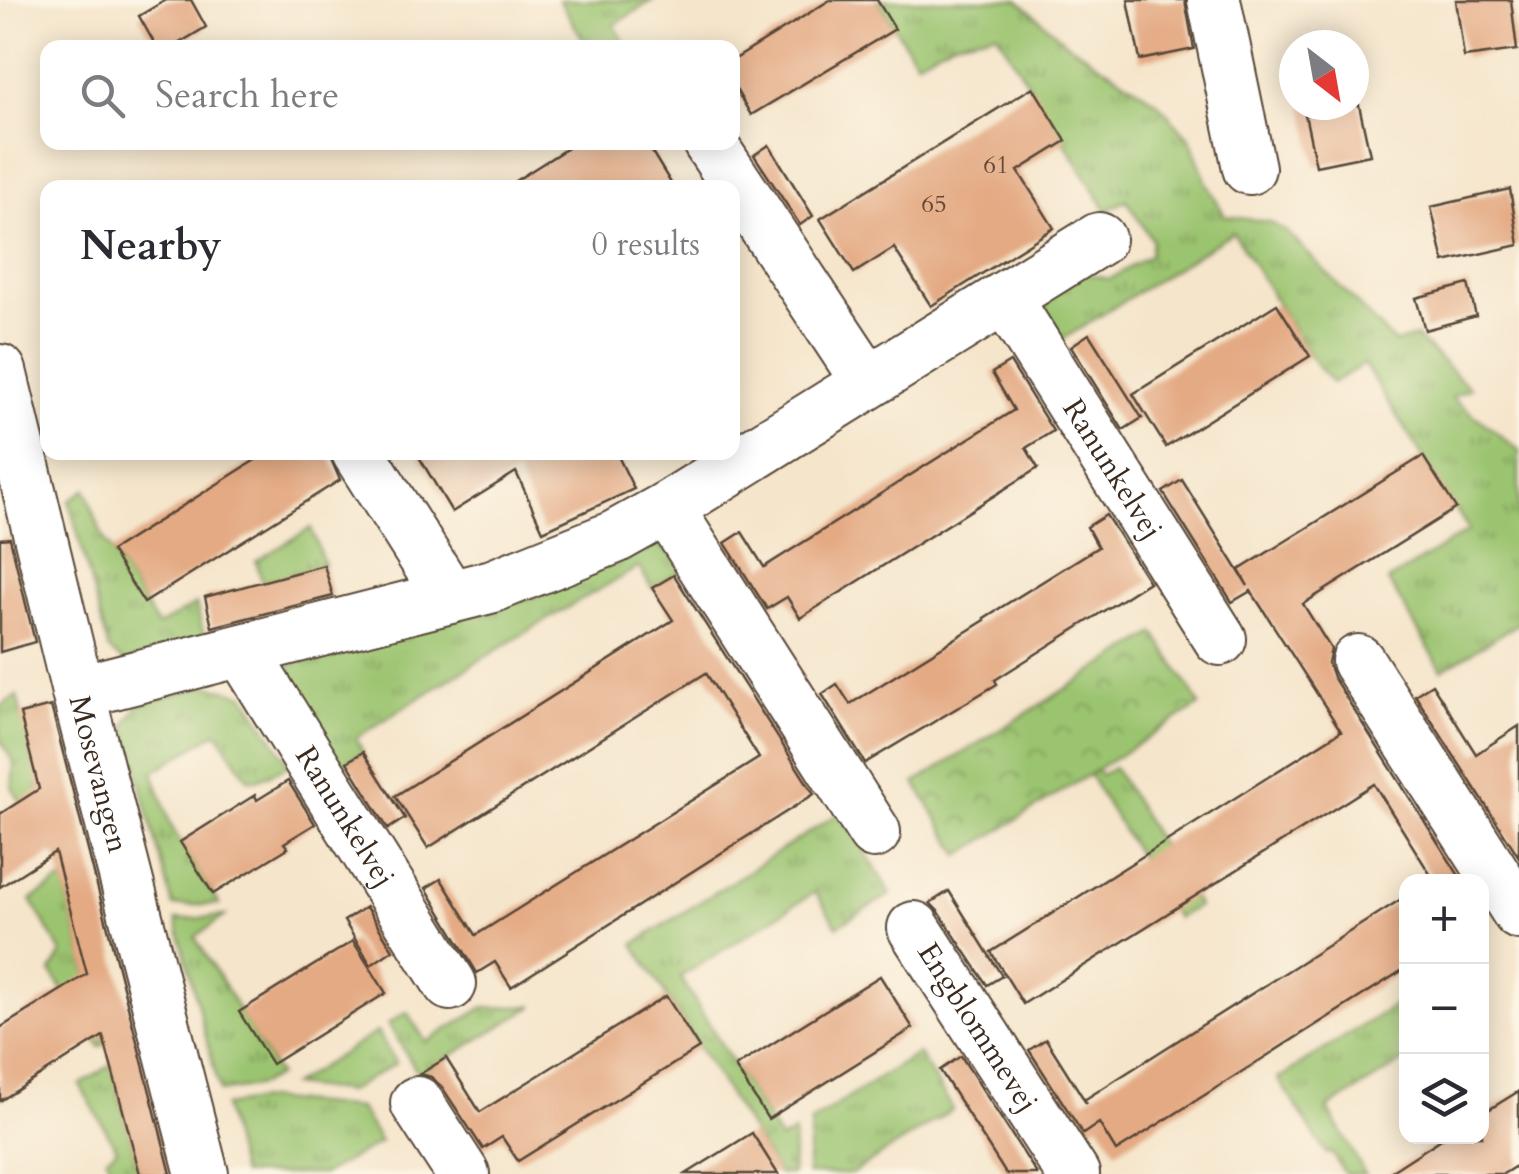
<!DOCTYPE html>
<meta charset="utf-8">
<style>
body{margin:0;font-family:Cardo,serif;background:#f7f7f7;color:#2b2b33}
.controls{position:absolute;right:30px;bottom:30px;display:grid;overflow:hidden;border-radius:20px;box-shadow:0 5px 25px #0003}
.controls button{width:90px;height:90px;display:grid;place-items:center;padding:0;border:0;border-bottom:2px solid #e1e1e2;background:#fff;color:#2b2b33;font:50px sans-serif}
.compass{position:absolute;left:1279px;top:30px;width:90px;height:90px;border-radius:50%;background:#fff;box-shadow:0 5px 25px #0003;rotate:149deg}
.list{margin:0;padding:0;list-style:none}
h2{display:flex;justify-content:space-between;align-items:center;height:130px;margin:0;padding:0 40px;font-size:42px}
h2 small{font-size:32px;font-weight:400;color:#7c7c81}
.icon{flex:none;width:55px;height:55px;fill:none;stroke:currentColor;stroke-width:2;stroke-linecap:round;stroke-linejoin:round}
.map{position:relative;flex:none;width:1519px;height:1174px;overflow:hidden}
.search{position:absolute;background:#fff;box-shadow:0 5px 25px #0003;left:40px;top:40px;width:700px;height:110px;display:flex;align-items:center;gap:25px;box-sizing:border-box;padding:0 35px;border-radius:20px;color:#7c7c81;font-size:38px}
.panel{position:absolute;background:#fff;box-shadow:0 5px 25px #0003;left:40px;top:180px;width:700px;height:280px;border-radius:20px}
.map>svg:first-child{display:block}
.grass{fill:url(#grass-tufts);stroke:#6b7747;stroke-width:2.5}
.park{fill:url(#park-crowns);stroke:#6b7747;stroke-width:2.5}
.building{fill:#e4aa84}
.lines{fill:none;stroke-linecap:round;stroke-linejoin:round}
.minor-casing{stroke:#574638;stroke-width:56}
.minor{stroke:#fff;stroke-width:52}
.labels{text-anchor:middle;dominant-baseline:central;stroke-width:8;stroke-linejoin:round;paint-order:stroke}
.number-label{font-size:25px;fill:#654a38}
.street-label{font-size:30px;fill:#3b2a1e;stroke:#fcf5e5}
</style>
<div class="map">
<svg width="1519" height="1174" viewBox="0 0 1519 1174">
<defs>
<pattern id="grass-tufts" width="24" height="20" patternUnits="userSpaceOnUse" patternTransform="scale(2.5)"><rect width="24" height="20" fill="#9bc470"/><path d="M3 7l-1-3M5 7V3M7 7l1-3M15 17l-1-3M17 17v-4M19 17l1-3" fill="none" stroke="#809f5b"/></pattern>
<pattern id="park-crowns" width="20" height="18" patternUnits="userSpaceOnUse" patternTransform="scale(2.5)"><rect width="20" height="18" fill="#9bc470"/><path d="M2 6a3 3 0 1 1 6 0M12 15a3 3 0 1 1 6 0" fill="none" stroke="#809f5b"/></pattern>
</defs>
<rect width="100%" height="100%" fill="#fcf5e5"/>
<filter id="ink" filterUnits="userSpaceOnUse"><feTurbulence type="fractalNoise" baseFrequency=".01" numOctaves="2"/><feDisplacementMap in="SourceGraphic" scale="20" xChannelSelector="R" yChannelSelector="G"/><feConvolveMatrix kernelMatrix="1 2 1 2 8 2 1 2 1" color-interpolation-filters="sRGB"/></filter>
<filter id="wash" filterUnits="userSpaceOnUse"><feTurbulence type="fractalNoise" baseFrequency=".0048" numOctaves="4" result="noise"/><feDisplacementMap in="SourceGraphic" scale="40" xChannelSelector="R" yChannelSelector="G"/><feGaussianBlur stdDeviation="2.25" result="paint"/><feColorMatrix in="noise" values="0 0 0 0 0 0 0 0 0 0 0 0 0 0 0 0 0 1.4 0 .05"/><feComposite in="paint" operator="in"/></filter>
<g filter="url(#wash)">
<rect width="100%" height="100%" fill="#f5e5cb"/>
<g class="grass">
<path d="M559,0h94l-39,25 14,23 -40,-1z"/>
<path d="M877,0h141l49,43 89,58 34,38 17,44 18,33 44,6 19,11 107,110 21,-6 54,51 -19,9 68,53v173l-77,47 -54,-89 81,-51 -105,-166 -32,19 -22,-27 -77,-124 -176,111 -13,-22 4,-25 37,-22 25,5 40,-24 2,-15 -26,-40 -19,11 -110,-178 -43,8 -38,20z"/>
<path d="M86,489l16,47 56,90 38,-22 10,39 -81,19 -16,-12 -40,-149z"/>
<path d="M311,528l13,37 -62,17 -6,-21z"/>
<path d="M656,544l18,11 9,14 -31,19 -13,-21c-97,54 -190,111 -283,171l7,14 -28,17 -47,-82 1,-22 253,-71z"/>
<path d="M206,685l39,10 45,70 -33,15 -9,-1 -31,-47 -64,40 18,54 48,78 -46,2 -48,-180 13,-21z"/>
<path d="M17,696l38,156 -2,1 -41,-65 2,-25 -14,-24v-33z"/>
<path d="M1114,768l84,138 -22,12 -87,-143 8,-5 4,5z"/>
<path d="M841,812l50,82 -54,32 -22,-34 -135,85 100,163 14,-8 -2,42h-14l-144,-230z"/>
<path d="M63,880l42,164 -5,3 -49,-75 11,-19 -31,-53z"/>
<path d="M225,916l-30,21 83,138 -18,10 -40,7 -44,-172z"/>
<path d="M1406,998v62l-78,48 37,66h-20l-14,-22 -4,2 -49,-75z"/>
<path d="M534,1006l-115,69 -31,-51 19,-12 19,30 57,-34z"/>
<path d="M377,1032l19,31 -49,29 -55,-7z"/>
<path d="M918,1053l35,56 -102,65h-44l4,-52z"/>
<path d="M111,1065l29,109h-27l-7,-16 11,-9 -37,-64z"/>
<path d="M267,1099l92,9 21,34 -56,32h-83l-17,-68z"/>
</g>
<path class="park" d="M1155,633l45,72 -240,150 -45,-72z"/>
<g id="blocks">
<g class="building">
<path d="M166,0h25l15,27 -35,21h-14l-18,-32z"/>
<path d="M830,0h47l18,29 -144,86 -19,-32v-22z"/>
<path d="M1128,0h57l9,49 -54,11z"/>
<path d="M1456,0h55l6,50 -53,7z"/>
<path d="M1033,87l33,54 -48,30 36,57 -123,78 -37,-58 -40,25 -34,-54z"/>
<path d="M1303,105h56l11,50 -54,11z"/>
<path d="M577,142h69l28,46h-170z"/>
<path d="M769,145l44,71 -13,9 -46,-70z"/>
<path d="M1510,189l9,56 -75,17 -13,-55z"/>
<path d="M1468,284l8,32 -51,14 -9,-32z"/>
<path d="M1277,304l33,52 -144,91 -33,-53z"/>
<path d="M1089,334l53,84 -19,12 -52,-84z"/>
<path d="M1010,362l43,69 -27,17 12,20 -238,150 -13,-21 -20,12 -42,-66 17,-11 22,35 250,-157 -22,-37z"/>
<path d="M268,452h60l12,28 -196,123 -33,-52z"/>
<path d="M416,452h200l18,37 -91,42 -27,-59 -64,40z"/>
<path d="M1423,456l33,52 -153,96 28,45 -3,14 5,14 130,205h-28l-61,-98 -351,220 -32,-52 350,-221 -90,-140 -19,11 -69,-110 19,-12 66,106 -9,-16z"/>
<path d="M1106,515l43,67 -154,98 2,4 -132,79 -43,-69 15,-10 13,20 135,-84 -1,-2 114,-71 -11,-20z"/>
<path d="M10,538l25,104 -35,10v-113z"/>
<path d="M324,565l9,31 -121,31 -7,-30z"/>
<path d="M674,575l140,219 -303,193 -16,-25 -18,11 -51,-85 15,-9 35,56 283,-177 -53,-85 -278,175 -33,-52 278,-176 -21,-32z"/>
<path d="M1432,684l44,70 43,-28v131l-104,-162z"/>
<path d="M51,706l120,468h-31l-37,-138 -103,65v-73l87,-54 -32,-122 -55,35v-73l39,-25 -19,-75z"/>
<path d="M363,752l42,66 -17,11 -41,-67z"/>
<path d="M288,781l27,43 -31,19 4,5 -75,46 -33,-52 75,-47 2,5z"/>
<path d="M949,891l53,85 -15,9 -48,-73 -9,-9z"/>
<path d="M1406,896v72l-290,183 -17,-28 -16,11 -54,-84 17,-11 41,65 -3,-4z"/>
<path d="M366,907l27,43 -22,15 -27,-44z"/>
<path d="M353,941l33,52 -114,71 -33,-52z"/>
<path d="M880,976l33,52 -145,91 -33,-52z"/>
<path d="M666,996l33,52 -181,113 -16,-24 -19,12 -41,-62 -11,-10 -11,-3 26,-16 34,54z"/>
<path d="M961,1056l76,118h-31l-66,-104z"/>
<path d="M1519,1091v73l-16,10h-116l59,-38h36v-22z"/>
<path d="M752,1133l26,41h-92z"/>
</g>
</g>
</g>
<g filter="url(#ink)">
<use href="#blocks" fill-opacity="0" stroke="#574638" stroke-width="2.5"/>
<g class="lines">
<defs>
<g id="minor">
<path d="M1214,0l35,168"/>
<path d="M709,142l159,240"/>
<path id="s1" d="M1005,298l215,341"/>
<path id="s2" d="M0,371l78,321 124,482"/>
<path d="M358,452l92,145"/>
<path d="M667,508l207,324"/>
<path id="s3" d="M242,651l208,333"/>
<path d="M1358,661l161,252"/>
<path d="M78,692l415,-106 122,-49 52,-29 432,-269"/>
<path id="s4" d="M914,928l159,246"/>
<path d="M417,1103l46,71"/>
</g>
</defs>
<use href="#minor" class="minor-casing"/>
<use href="#minor" class="minor"/>
</g>
</g>
<g class="labels">
<g class="number-label">
<text x="996" y="165">61</text>
<text x="934" y="204">65</text>
</g>
<g class="street-label">
<text stroke="none"><textPath href="#s1" startOffset="202">Ranunkelvej</textPath></text>
<text stroke="none"><textPath href="#s2" startOffset="415">Mosevangen</textPath></text>
<text stroke="none"><textPath href="#s3" startOffset="195">Ranunkelvej</textPath></text>
<text stroke="none"><textPath href="#s4" startOffset="118">Engblommevej</textPath></text>
</g>
</g>
</svg>
<div class="controls">
<button>+</button>
<button>−</button>
<button><svg class="icon" aria-label="layers" viewBox="0 0 24 24"><path d="M12 4l9 5-9 5-9-5zM3 14l9 5 9-5"/></svg></button>
</div>
<svg class="compass" viewBox="-18 -18 36 36"><path d="M0-13l5 13h-10z" fill="#e53935"/><path d="M0 13l5-13h-10z" fill="#7c7c81"/></svg>
<div class="search"><svg class="icon" aria-label="search" viewBox="0 0 24 24"><circle cx="10" cy="10" r="6"/><path d="M15 15l6 6"/></svg>Search here</div>
<section class="panel">
<h2>Nearby<small>0 results</small></h2>
<ul class="list">
</ul>
</section>
</div>
